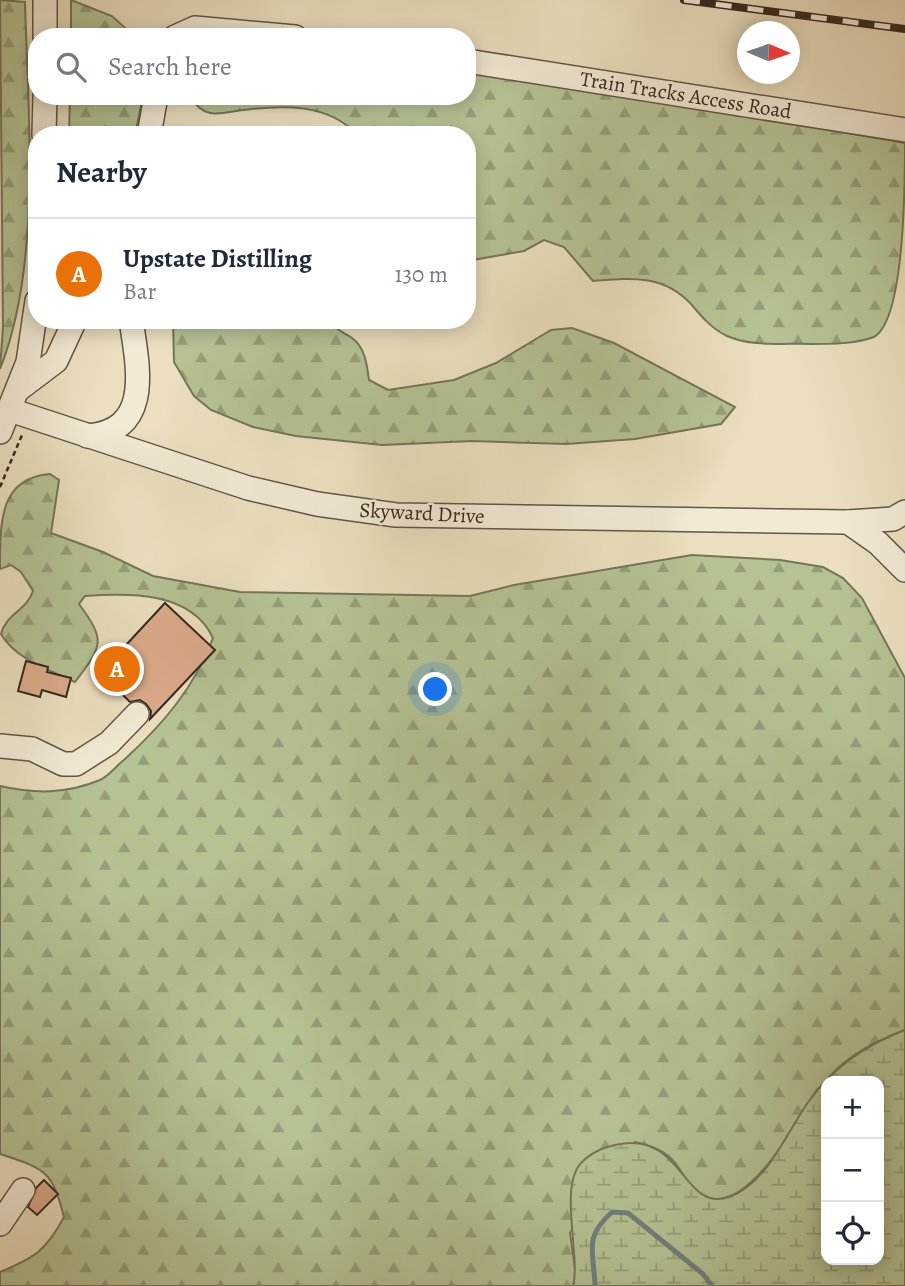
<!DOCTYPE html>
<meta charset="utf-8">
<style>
body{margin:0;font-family:Alegreya,serif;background:#f2f2f3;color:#1f2937}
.controls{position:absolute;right:21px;bottom:21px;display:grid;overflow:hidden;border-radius:14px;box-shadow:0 4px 18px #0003}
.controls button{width:63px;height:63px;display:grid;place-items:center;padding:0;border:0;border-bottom:2px solid #e0e1e3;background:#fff;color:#1f2937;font:35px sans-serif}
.compass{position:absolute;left:737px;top:21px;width:63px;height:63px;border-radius:50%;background:#fff;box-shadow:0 4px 18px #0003;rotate:92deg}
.you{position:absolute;left:436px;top:690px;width:24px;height:24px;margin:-18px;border:5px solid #fff;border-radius:50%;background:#1a73e8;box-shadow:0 0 0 10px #1a73e833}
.badge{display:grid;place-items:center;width:46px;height:46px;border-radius:50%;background:#1a73e8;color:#fff;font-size:23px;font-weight:700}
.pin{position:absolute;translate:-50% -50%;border:4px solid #fff;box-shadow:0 2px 7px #0006}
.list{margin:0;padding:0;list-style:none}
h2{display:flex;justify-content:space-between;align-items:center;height:91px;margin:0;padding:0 28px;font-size:30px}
h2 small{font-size:23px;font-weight:400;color:#747a83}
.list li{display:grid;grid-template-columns:46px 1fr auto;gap:21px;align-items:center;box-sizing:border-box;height:112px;padding:0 28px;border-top:2px solid #e0e1e3}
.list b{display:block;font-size:26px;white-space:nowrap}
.list p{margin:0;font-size:23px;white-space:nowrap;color:#747a83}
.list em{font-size:23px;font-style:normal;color:#747a83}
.icon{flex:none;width:38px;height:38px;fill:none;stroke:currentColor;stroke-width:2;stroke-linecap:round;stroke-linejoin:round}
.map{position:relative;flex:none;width:905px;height:1286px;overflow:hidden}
.search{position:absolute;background:#fff;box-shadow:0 4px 18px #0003;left:28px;top:28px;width:448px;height:77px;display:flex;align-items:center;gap:18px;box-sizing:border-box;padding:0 24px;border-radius:28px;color:#747a83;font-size:26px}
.panel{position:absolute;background:#fff;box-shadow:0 4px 18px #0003;left:28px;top:126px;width:448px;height:203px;border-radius:28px}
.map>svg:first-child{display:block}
.forest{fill:url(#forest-firs);stroke:#74765a;stroke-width:2}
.wetland{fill:url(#wetland-marsh);stroke:#74765a;stroke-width:2;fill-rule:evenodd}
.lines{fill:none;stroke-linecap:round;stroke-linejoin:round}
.stream{stroke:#71807c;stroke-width:5}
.building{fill:#dbaa8b;stroke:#33291f;stroke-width:2}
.minor-casing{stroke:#615647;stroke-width:26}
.path{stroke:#33291f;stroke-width:2.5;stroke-dasharray:5 3.5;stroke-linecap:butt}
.minor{stroke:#f2ead5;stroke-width:23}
.rail-casing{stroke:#33291f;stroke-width:8}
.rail{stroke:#f2ead5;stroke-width:5;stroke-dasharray:16;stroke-linecap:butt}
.labels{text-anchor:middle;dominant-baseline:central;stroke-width:5;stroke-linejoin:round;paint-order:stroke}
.street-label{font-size:21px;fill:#33291f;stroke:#f2ead5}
</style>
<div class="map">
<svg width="905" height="1286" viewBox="0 0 905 1286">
<defs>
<pattern id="forest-firs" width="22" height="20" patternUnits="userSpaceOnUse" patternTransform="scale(1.75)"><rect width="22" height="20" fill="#b5c294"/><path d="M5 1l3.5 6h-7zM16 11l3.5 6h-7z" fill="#949e78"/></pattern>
<pattern id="wetland-marsh" width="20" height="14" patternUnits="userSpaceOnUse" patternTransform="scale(1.75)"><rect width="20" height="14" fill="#b5c294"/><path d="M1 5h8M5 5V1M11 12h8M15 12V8" fill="none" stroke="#949e78"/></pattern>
</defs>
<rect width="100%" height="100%" fill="#ebdfbf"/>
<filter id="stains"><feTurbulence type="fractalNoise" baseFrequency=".00286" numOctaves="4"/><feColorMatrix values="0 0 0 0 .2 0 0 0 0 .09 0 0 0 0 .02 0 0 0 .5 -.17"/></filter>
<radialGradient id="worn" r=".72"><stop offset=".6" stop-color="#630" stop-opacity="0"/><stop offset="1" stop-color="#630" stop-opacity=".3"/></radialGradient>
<g class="forest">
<path d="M0,0l25,2c3,113 17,262 -25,367l3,-42z"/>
<path d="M71,0l41,16 23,21h-64z"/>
<path d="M467,72l176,25 262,46c0,40 0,176 -31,194 -19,7 -43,7 -63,7 -28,-1 -59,3 -84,-8 -15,-7 -26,-20 -36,-32 -28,-30 -60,-26 -98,-23l-29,-34 -20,-7 -20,11 -57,10v-126h-110c-28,-32 -75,-30 -114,-25 -10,1 -23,5 -33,3 -9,-2 -15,-8 -20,-17h277z"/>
<path d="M70,96h73l-8,39h-66z"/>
<path d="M173,320h155c7,10 14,11 24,18 13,9 15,27 17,42l19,10 66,-10 42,-17 55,-33 21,-2 42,15 121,64 -14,17 -86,15 -69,5 -94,-3 -90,4 -86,-9 -43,-9 -42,-17 -17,-14 -20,-34z"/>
<path d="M50,474l9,6 -8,53 52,19 50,24 87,16 230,4 44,-11 178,-30 88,5 43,7 20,11 19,20 43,80v352c-27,10 -53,23 -73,44 -30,31 -77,142 -129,123 -12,-5 -19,-23 -27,-33 -11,-14 -25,-18 -41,-22l-65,91 6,43 -3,10h-573v-14c34,-14 46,-21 64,-55 -12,-47 -19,-48 -64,-63v-368c35,8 66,8 100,-6 9,-4 17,-15 25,-21 39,-36 69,-71 88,-121 -22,-47 -84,-45 -128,-42l-6,8c27,37 24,41 -4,78 -25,-12 -60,-23 -74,-48 5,-20 26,-24 32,-43l-12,-19 -10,-7 -11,4c0,-49 0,-91 50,-95z"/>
</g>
<path class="wetland" d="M905,1030v256h-332c8,-28 -15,-101 9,-124 11,-11 23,-15 38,-18 64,-11 63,69 109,53 38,-13 57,-64 80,-96 24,-34 57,-56 96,-71zM826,1081h53v179h-53z"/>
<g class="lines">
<path class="stream" d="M595,1286c-1,-35 -12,-48 17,-74l16,1 75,61 9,12"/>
</g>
<g class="building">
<path d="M165,603l50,47 -65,69 1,-8 -5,-7 -6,-4 -10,2 -30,-29z"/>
<path d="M26,661l22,6 -1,5 24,6 -5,19 -24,-7 -2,7 -22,-6z"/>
<path d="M44,1180l14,14 -21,21 -9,-8 8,-19z"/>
</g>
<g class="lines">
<defs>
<g id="minor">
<path d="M45,37v-37"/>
<path d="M175,37l20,-9 100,9"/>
<path d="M467,61l438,69"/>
<path d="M44,135l1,-39"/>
<path d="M149,135l7,-39"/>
<path d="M19,389l37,-28 19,-41"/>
<path d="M10,410l238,78 69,16 79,11 452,7 45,-3 12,-7"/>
<path d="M0,432l28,-70 9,-61"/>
<path d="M87,436c66,-5 51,-69 44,-116"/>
<path d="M848,522l30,21 27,27"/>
<path d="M0,746l32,3 31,15h13l33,-21 28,-29"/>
<path d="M0,1224l23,-34"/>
</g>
</defs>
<use href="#minor" class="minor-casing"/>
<path class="path" d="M0,487l22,-52"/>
<use href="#minor" class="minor"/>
<defs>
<path id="rail" d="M684,0l221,29"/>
</defs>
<use href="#rail" class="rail-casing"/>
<use href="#rail" class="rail"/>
</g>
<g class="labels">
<g class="street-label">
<text transform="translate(686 95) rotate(9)">Train Tracks Access Road</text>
<text transform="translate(422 513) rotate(3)">Skyward Drive</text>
</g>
</g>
<rect width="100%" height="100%" filter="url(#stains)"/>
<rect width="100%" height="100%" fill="url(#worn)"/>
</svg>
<div class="controls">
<button>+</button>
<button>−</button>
<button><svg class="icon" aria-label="locate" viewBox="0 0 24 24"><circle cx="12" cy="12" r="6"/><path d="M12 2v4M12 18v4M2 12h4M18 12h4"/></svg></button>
</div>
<svg class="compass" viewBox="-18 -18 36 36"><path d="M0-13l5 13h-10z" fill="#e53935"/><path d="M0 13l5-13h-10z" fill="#747a83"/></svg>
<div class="you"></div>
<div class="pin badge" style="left:117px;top:669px;background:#e8710a">A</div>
<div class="search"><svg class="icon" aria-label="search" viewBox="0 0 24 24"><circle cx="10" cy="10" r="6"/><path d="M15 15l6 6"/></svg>Search here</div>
<section class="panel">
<h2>Nearby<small></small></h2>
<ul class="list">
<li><span class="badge" style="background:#e8710a">A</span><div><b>Upstate Distilling</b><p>Bar</p></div><em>130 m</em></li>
</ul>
</section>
</div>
